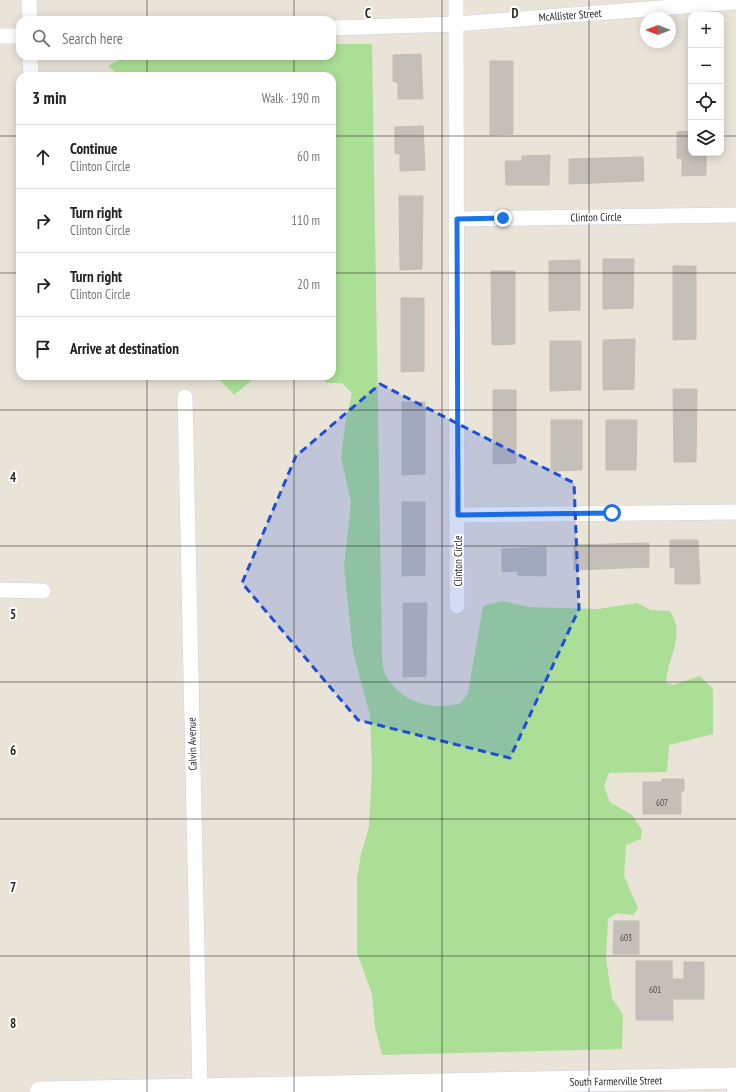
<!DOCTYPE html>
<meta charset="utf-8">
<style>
body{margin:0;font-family:"PT Sans Narrow",sans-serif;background:#f6f6f6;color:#222}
.controls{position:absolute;right:12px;top:12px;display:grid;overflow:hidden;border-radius:8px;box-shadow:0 2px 10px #0003}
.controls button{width:36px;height:36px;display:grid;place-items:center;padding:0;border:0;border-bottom:1px solid #e0e0e0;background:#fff;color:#222;font:20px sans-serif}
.compass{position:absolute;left:640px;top:12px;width:36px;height:36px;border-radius:50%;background:#fff;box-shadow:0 2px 10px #0003;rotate:270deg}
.stop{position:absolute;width:12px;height:12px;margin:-9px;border:3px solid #1a73e8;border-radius:50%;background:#fff}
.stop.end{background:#1a73e8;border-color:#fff;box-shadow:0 1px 4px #0008}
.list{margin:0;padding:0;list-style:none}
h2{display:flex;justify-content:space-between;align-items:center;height:52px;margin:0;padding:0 16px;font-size:17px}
h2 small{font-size:13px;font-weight:400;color:#767676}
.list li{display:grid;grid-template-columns:26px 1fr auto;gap:12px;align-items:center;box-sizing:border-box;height:64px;padding:0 16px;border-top:1px solid #e0e0e0}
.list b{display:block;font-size:15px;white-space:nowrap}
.list p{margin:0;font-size:13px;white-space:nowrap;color:#767676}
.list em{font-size:13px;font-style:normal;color:#767676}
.icon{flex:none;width:22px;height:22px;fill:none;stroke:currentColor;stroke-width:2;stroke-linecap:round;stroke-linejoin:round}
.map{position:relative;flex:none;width:736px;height:1092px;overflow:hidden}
.search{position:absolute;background:#fff;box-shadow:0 2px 10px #0003;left:16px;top:16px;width:320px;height:44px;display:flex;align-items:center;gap:10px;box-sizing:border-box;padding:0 14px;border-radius:12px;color:#767676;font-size:15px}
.panel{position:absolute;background:#fff;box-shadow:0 2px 10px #0003;left:16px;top:72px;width:320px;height:308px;border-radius:12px}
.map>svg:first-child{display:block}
.green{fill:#abdf95}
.building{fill:#c4bfb8;stroke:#c4beb2}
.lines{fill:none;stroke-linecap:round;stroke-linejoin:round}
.minor-casing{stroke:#cdd0e0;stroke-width:16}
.tertiary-casing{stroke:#cdd0e0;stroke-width:20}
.secondary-casing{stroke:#cdd0e0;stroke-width:22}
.minor{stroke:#fff;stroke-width:15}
.tertiary{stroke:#fff;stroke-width:18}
.secondary{stroke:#fff;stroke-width:21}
.route{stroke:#1a73e8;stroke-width:5}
.marked{fill:#1d4ed8;fill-opacity:0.2;stroke:#1d4ed8;stroke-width:3;stroke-dasharray:8 5;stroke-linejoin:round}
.grid{fill:none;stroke:#272727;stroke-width:1;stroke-opacity:0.55}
.labels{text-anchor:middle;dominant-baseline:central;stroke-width:4;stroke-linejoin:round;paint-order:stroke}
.number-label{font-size:9px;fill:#4e4d4b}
.street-label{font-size:11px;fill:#272727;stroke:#fff}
.grid-label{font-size:13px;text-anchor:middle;font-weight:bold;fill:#272727;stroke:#fff;stroke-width:4;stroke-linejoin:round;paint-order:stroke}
</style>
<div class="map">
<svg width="736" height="1092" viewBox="0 0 736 1092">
<rect width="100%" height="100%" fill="#e9e3d8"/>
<g class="green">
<path d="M332,44h40l10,614c1,5 1,13 4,18 16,27 46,35 75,27l7,-10 15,-87 19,-5 26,6 70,2 39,-6 14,7 19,1c16,24 -2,45 -4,71l7,3 27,-9 13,13v45l-44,11 -2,27 -58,1 -5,13 6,16 22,13 10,15 -1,9 -15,6 -2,31 14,32 -5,7 -16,-2 -9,6 -2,40 6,39 11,17 -1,34 -240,6 -7,-28 -3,-33 -15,-41v-74l4,-25 8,-27 3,-59 -2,-53 -17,-63 -9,-85 7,-65 -10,-45 5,-38 6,-26 -10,-10h-15l-9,-7h14v-300h-212l-12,-10 13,-7 211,-3z"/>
<path d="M211,376h46l-23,19 -12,-13z"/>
</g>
<g class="building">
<path d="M421,54l2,45h-25v-16l-5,-2v-26z"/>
<path d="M490,61h23v73l-23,1z"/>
<path d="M423,126l2,44 -25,1v-17l-5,-1v-26z"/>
<path d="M691,131v22h15v22l-24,1v-17l-5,-1v-26z"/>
<path d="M550,155l-1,30h-43l-1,-24h17v-5z"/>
<path d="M643,157l1,24 -75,3v-25z"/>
<path d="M399,196h24l-1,73 -22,1z"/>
<path d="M603,259h31l-1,49 -30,1z"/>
<path d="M580,260v50l-31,1v-50z"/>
<path d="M673,266h23v73l-23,1z"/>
<path d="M491,271h24v73l-23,1z"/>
<path d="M401,298h23v73l-23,1z"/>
<path d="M635,339l-1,50 -31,1v-50z"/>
<path d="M550,341h31v49l-31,1z"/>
<path d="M673,389h24l-1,73h-22z"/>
<path d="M493,390h23v73l-23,1z"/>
<path d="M402,402h23v72l-23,1z"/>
<path d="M551,420h31v50l-31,1z"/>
<path d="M606,420h31l-1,50h-30z"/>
<path d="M402,502h23v73l-23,1z"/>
<path d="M670,540h28l2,44h-25v-16l-5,-1z"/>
<path d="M649,543v24l-75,3v-25z"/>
<path d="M546,547v29l-29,-1 1,-4 -16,1v-23z"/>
<path d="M403,603h24l-1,73 -23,1z"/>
<path d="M662,779h22v12h-3v23h-38v-32h19z"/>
<path d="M614,921h25v33h-26z"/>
<path d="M636,961h36l1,59h-37z"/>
<path d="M684,962h20v37h-31v-20h11z"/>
</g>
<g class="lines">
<defs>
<g id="minor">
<path d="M29,0l1,20"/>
<path d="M456,0l1,606"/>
<path d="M332,28l124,-4 280,-22"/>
<path d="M0,36h20"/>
<path d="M30,56l1,20"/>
<path d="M457,219l279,-4"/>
<path d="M185,397l15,693"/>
<path d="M458,515l278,-3"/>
<path d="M0,590l43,1"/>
</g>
<path id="tertiary" d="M736,1092v-6"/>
<path id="secondary" d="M40,1092l696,-14"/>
</defs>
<use href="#minor" class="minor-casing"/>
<use href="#tertiary" class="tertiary-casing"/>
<use href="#secondary" class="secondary-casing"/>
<use href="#minor" class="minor"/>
<use href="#tertiary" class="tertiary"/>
<use href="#secondary" class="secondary"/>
</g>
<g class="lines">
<path class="route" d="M503,218l-46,1 1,296 154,-2"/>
</g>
<path class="marked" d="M380,384l194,99 5,126 -69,149 -152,-38 -116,-137 54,-127z"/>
<path class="grid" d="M147,0v20M294,0v20M442,0v1092M589,0v1092M147,56v20M294,56v20M0,136h20M332,136h359M721,136h15M0,273h20M332,273h404M147,376v716M294,376v716M0,410h736M0,546h736M0,682h736M0,819h736M0,956h736"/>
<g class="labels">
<g class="number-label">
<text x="662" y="802">607</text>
<text x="626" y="937">603</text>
<text x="655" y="989">601</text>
</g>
<g class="street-label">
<text transform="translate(570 15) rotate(-4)">McAllister Street</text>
<text transform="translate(596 217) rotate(-1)">Clinton Circle</text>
<text transform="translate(458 561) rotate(-90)">Clinton Circle</text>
<text transform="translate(192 744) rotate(-91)">Calvin Avenue</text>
<text transform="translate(616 1081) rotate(-1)">South Farmerville Street</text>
</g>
</g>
<g class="grid-label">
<text x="368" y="18">C</text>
<text x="515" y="18">D</text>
<text x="13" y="482">4</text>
<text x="13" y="619">5</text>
<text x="13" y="755">6</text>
<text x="13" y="892">7</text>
<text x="13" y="1028">8</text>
</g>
</svg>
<div class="controls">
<button>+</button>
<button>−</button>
<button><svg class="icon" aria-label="locate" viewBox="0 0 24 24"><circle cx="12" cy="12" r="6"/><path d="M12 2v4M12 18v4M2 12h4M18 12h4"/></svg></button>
<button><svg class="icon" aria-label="layers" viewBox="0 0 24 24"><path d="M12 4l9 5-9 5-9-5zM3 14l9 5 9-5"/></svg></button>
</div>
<svg class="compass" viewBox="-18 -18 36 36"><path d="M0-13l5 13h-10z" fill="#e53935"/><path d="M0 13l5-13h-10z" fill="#767676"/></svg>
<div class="stop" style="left:612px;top:513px"></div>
<div class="stop end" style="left:503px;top:218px"></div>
<div class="search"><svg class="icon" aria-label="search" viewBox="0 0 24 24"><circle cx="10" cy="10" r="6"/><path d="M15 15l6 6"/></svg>Search here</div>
<section class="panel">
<h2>3 min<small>Walk · 190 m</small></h2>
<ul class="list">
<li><svg class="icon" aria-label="ahead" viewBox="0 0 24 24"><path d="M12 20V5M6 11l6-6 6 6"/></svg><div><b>Continue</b><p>Clinton Circle</p></div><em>60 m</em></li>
<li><svg class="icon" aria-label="right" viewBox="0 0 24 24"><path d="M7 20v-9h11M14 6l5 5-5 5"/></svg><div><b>Turn right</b><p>Clinton Circle</p></div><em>110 m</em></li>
<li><svg class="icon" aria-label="right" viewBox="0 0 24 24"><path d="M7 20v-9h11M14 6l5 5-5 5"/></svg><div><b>Turn right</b><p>Clinton Circle</p></div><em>20 m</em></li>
<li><svg class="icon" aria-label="arrive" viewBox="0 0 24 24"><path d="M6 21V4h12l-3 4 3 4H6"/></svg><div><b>Arrive at destination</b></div></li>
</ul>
</section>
</div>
